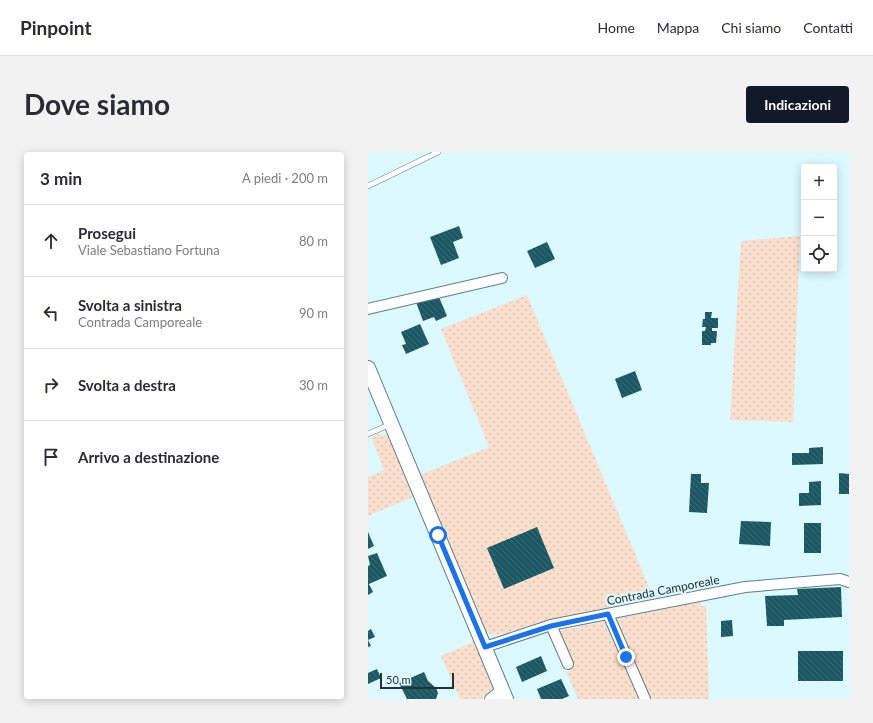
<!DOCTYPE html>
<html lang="it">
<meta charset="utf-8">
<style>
body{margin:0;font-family:Lato,sans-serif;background:#f2f2f3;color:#2b2b33}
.controls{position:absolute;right:12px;top:12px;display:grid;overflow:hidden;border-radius:4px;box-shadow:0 2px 10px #0003}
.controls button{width:36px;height:36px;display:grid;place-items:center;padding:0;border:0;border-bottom:1px solid #e1e1e2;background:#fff;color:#2b2b33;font:20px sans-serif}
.scale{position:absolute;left:12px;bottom:10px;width:74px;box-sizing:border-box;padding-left:4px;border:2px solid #233135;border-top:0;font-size:11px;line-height:14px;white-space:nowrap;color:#233135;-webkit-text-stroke:3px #dbf9ff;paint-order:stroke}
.stop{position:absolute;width:12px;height:12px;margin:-9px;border:3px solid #1a73e8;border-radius:50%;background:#fff}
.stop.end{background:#1a73e8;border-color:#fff;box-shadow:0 1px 4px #0008}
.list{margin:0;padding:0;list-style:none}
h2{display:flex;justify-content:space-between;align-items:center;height:52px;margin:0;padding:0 16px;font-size:17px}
h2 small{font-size:13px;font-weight:400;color:#7c7c81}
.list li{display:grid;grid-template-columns:26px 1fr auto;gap:12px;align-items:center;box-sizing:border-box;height:72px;padding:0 16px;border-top:1px solid #e1e1e2}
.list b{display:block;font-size:15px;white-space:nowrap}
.list p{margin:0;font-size:13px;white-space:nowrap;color:#7c7c81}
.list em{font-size:13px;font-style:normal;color:#7c7c81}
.icon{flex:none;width:22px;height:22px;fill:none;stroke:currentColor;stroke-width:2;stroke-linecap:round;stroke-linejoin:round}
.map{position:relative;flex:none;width:481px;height:547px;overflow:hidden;border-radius:4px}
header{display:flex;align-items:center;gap:24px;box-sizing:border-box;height:56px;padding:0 20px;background:#fff;border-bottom:1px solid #e1e1e2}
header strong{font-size:19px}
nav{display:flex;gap:22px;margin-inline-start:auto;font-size:14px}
.intro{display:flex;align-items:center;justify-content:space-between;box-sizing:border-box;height:96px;padding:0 24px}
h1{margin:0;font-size:28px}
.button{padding:10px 18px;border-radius:4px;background:#111827;color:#fff;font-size:14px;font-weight:700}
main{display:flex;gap:24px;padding:0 24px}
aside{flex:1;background:#fff;border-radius:4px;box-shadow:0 2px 10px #0003}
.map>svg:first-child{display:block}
.grass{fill:url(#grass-dots)}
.building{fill:url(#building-back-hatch)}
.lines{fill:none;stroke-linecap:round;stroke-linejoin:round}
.lane-casing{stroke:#5d7f86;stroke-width:6}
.street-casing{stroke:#5d7f86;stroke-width:12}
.secondary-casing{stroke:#5d7f86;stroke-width:16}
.lane{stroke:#fff;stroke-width:5}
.street{stroke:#fff;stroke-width:10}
.secondary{stroke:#fff;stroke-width:14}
.route{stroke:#1a73e8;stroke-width:5}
.labels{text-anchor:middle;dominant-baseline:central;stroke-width:4;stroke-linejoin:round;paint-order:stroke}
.street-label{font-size:12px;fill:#233135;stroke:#dbf9ff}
</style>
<header>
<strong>Pinpoint</strong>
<nav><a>Home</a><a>Mappa</a><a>Chi siamo</a><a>Contatti</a></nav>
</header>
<div class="intro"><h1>Dove siamo</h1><a class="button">Indicazioni</a></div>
<main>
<aside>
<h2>3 min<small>A piedi · 200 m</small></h2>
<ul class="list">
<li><svg class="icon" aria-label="ahead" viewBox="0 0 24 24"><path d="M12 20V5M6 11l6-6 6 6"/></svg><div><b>Prosegui</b><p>Viale Sebastiano Fortuna</p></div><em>80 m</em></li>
<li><svg class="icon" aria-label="left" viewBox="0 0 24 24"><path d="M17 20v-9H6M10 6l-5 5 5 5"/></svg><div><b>Svolta a sinistra</b><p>Contrada Camporeale</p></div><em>90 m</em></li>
<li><svg class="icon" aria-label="right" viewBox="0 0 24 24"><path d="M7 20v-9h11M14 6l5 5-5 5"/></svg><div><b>Svolta a destra</b></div><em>30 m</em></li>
<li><svg class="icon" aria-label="arrive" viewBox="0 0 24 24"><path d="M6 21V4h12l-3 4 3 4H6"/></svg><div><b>Arrivo a destinazione</b></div></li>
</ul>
</aside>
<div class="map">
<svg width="481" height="547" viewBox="0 0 481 547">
<defs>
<pattern id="grass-dots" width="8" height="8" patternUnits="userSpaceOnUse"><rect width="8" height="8" fill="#fadfcc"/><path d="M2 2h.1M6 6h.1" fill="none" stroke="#d6c0b0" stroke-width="1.8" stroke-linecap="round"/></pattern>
<pattern id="building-back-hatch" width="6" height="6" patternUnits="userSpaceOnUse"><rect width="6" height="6" fill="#1b5863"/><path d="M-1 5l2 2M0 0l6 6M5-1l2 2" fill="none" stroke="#3b6d76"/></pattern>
</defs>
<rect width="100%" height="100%" fill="#dbf9ff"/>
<g class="grass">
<path d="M432,84l-7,186 -63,-2 11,-179z"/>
<path d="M159,143l127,304c-33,7 -65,13 -97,20 -18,4 -54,20 -71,14l-66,-158 69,-28 -48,-118z"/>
<path d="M9,282l11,1 2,3 10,27 13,32 -45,19v-39l16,-7 -12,-31z"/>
<path d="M333,450v4h5l3,93h-61l-33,-80z"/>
<path d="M239,469l33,78h-62l-12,-27 7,-4 -15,-37z"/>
<path d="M107,489l19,45 -13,13h-21l-19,-43z"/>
</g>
<g class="building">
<path d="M91,74l4,12 -10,4 6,16 -18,7 -11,-28z"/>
<path d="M179,90l8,17 -20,9 -8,-17z"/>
<path d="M71,145l8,19 -11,5 -2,-4 -11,4 -7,-19z"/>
<path d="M337,160h7l-1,6h7v10h-6v3h5l-1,12h-5v2h-9v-14h3l1,-4h-4l1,-8h2z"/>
<path d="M52,172l9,20 -23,10 -4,-9 4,-1 -5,-12z"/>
<path d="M267,219l7,19 -20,8 -7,-19z"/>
<path d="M455,295v17l-31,1v-12h17v-5z"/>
<path d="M471,321l10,1v20h-10z"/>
<path d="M323,322h10v9h8l-2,30 -18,-1z"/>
<path d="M453,329v24l-22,1v-13h10v-11z"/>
<path d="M373,369l30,1 -1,24 -31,-2z"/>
<rect x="436" y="371" width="17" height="30"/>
<path d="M169,375l17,41 -50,21 -17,-41z"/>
<path d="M0,380l6,14 -6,3z"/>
<path d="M9,401l10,23 -18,8 4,8 -5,3v-29l2,-1 -2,-9z"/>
<path d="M473,435l1,30 -58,3v6h-17l-2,-30 33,-1 -1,-6z"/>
<path d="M364,468l1,16 -12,1v-16z"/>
<path d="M3,477l4,8 -7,3 3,6 -3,1v-16z"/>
<rect x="430" y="499" width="45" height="30"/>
<path d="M173,504l6,15 -25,11 -6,-15z"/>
<path d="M9,517l4,9 -13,6v-11z"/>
<path d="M56,520l4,9 8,7 2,5 -2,6h-29l-8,-16z"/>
<path d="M193,527l8,17 -7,3h-21l-4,-10z"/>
</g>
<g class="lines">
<defs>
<g id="lane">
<path d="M0,34l70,-34"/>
<path d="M0,282l23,-10"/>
</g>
<g id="street">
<path d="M0,157l134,-31"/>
<path d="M240,462l37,85"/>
<path d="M183,473l17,39"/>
<path d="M117,495l66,-22 194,-38 95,-8 9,3"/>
<path d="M122,547l12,-10"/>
</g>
<path id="secondary" d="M0,216l138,331"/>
</defs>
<use href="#lane" class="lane-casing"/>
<use href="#street" class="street-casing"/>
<use href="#secondary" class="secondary-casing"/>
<use href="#lane" class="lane"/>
<use href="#street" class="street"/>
<use href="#secondary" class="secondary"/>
</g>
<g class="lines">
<path class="route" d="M70,383l47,112 66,-21 57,-12 18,43"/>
</g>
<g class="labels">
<g class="street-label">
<text transform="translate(295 438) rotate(-11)">Contrada Camporeale</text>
</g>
</g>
</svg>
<div class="controls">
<button>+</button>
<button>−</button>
<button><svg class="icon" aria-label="locate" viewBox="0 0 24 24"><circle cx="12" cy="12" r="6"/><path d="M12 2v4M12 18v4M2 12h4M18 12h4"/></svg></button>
</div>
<div class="scale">50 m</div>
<div class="stop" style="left:70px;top:383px"></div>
<div class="stop end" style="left:258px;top:505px"></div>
</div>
</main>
